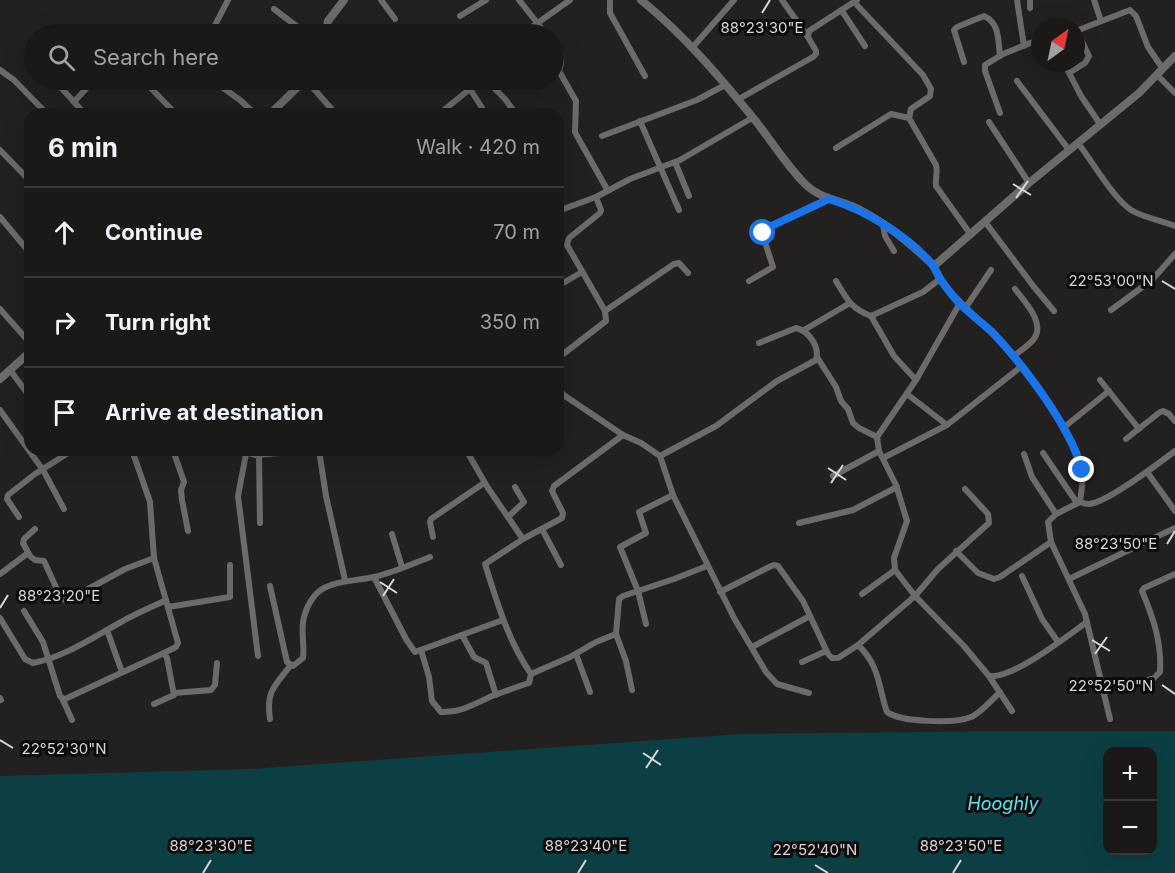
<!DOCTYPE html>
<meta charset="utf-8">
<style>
body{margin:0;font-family:Inter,sans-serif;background:#232221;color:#f1f3f6}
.controls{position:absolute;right:18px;bottom:18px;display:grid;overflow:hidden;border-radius:12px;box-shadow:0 6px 24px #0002}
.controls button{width:54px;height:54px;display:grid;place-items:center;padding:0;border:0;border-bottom:2px solid #383837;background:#1a1918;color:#f1f3f6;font:30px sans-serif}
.compass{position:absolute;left:1031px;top:18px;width:54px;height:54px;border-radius:50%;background:#1a1918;box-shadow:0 6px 24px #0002;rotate:33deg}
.stop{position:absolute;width:18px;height:18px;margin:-14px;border:4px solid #1a73e8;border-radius:50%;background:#fff}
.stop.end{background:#1a73e8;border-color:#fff;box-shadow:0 2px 6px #0008}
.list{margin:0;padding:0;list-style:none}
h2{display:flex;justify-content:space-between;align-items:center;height:78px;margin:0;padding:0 24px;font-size:26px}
h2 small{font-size:20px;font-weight:400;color:#9fa0a2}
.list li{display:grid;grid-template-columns:39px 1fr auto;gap:18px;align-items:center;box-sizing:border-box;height:90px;padding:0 24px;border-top:2px solid #383837}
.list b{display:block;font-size:22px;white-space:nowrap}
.list em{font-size:20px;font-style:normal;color:#9fa0a2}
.icon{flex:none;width:33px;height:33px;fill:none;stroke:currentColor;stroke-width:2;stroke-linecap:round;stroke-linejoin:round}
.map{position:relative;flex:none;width:1175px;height:873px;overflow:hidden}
.search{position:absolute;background:#1a1918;box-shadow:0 6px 24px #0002;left:24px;top:24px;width:540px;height:66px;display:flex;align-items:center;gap:15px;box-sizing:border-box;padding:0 21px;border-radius:33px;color:#9fa0a2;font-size:22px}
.panel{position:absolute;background:#1a1918;box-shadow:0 6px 24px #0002;left:24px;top:108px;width:540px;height:348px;border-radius:18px}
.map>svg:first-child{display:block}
.water{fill:#0b3f43;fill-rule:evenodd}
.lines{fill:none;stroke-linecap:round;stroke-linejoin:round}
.minor{stroke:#6c6a6a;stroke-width:6}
.tertiary{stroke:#6c6a6a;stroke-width:8}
.route{stroke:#1a73e8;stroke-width:8}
.ticks{fill:none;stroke:#d8d7d6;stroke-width:2}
.labels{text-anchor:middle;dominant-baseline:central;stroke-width:6;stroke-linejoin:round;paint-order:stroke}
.water-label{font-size:18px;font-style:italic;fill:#50eaf8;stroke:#0c0b0a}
.ticks-label{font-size:15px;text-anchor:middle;fill:#d8d7d6;stroke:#0c0b0a;stroke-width:6;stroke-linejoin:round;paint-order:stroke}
</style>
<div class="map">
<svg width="1175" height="873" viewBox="0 0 1175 873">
<rect width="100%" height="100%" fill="#232120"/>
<path class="water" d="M1028,731h147v142h-1175v-97l252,-7 489,-35zM1108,752h44v98h-44z"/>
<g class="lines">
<g class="minor">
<path d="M381,0l14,19"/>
<path d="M519,0l27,34"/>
<path d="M610,0v13l35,63"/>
<path d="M782,0l26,37"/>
<path d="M1017,0l7,46"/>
<path d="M1030,0v8"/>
<path d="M1094,0l7,21"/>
<path d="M854,2l69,73 8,14 -1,7 -19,13 -2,9 27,47c2,8 -1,13 0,21l35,49"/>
<path d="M274,9l33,25"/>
<path d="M842,11l23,35"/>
<path d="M460,16l26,-16"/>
<path d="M1076,31l54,-21 6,6 12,31 15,22"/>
<path d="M211,33l17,-33"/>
<path d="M209,34l5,-3 12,1 10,-5 5,1 11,6"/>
<path d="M522,34l48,-34"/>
<path d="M554,43c8,10 9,16 5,28l17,30 -1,31 2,4 31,55"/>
<path d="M692,48l42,-48"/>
<path d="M964,62l-10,-32 3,-3 27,-11c16,7 14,25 16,40"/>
<path d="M1064,63l17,33 19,28"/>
<path d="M0,70l14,10 33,34"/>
<path d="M1069,73l16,-10 4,-7 -12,-25"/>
<path d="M1157,75l18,18"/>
<path d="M54,80l31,34"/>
<path d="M143,80l33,34"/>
<path d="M212,80l28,20 15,14"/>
<path d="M306,80l30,34"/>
<path d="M486,80l19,19 11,15"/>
<path d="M1017,81l52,69"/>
<path d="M470,89l16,25"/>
<path d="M737,100l76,-43 3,-3v-3l-8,-14 1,-6 48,-31"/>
<path d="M74,102l20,-22"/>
<path d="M1000,113l-15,-42v-6l18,-11 37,-15"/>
<path d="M439,114l42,-34"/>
<path d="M640,121l39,89"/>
<path d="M989,122l40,61"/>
<path d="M602,136l95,-36 28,-15"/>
<path d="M1078,143c14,18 35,55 53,67 13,8 30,10 44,16"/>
<path d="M836,148l55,-34 18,4"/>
<path d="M0,150l30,31"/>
<path d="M675,162l14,34"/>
<path d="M558,211l38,-14 34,-18 50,-19 72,-42"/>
<path d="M0,217l30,36"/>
<path d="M986,223l48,64 20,24"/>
<path d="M883,225l2,11 9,15"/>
<path d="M934,266c13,28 36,44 57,66 28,27 84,100 91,138 2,11 -1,21 -2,32"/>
<path d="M749,281l24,-14 -10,-31 2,-7 64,-30"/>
<path d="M836,281c11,18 15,28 35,35l23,40 22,24"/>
<path d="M558,286l24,-14"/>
<path d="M960,303l-44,77 -39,57 2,14 17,34 11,36 -13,37 1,12 20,26 48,49 26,31c24,3 78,-40 98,-54"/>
<path d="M966,307l25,-37"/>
<path d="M0,309l30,34"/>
<path d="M1111,310l41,-30 23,-26"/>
<path d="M605,311l69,-47 5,-1 9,10"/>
<path d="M871,316l52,-24 17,-13"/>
<path d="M804,330l46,-27"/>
<path d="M1014,356c6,-5 14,-10 19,-16 14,-16 -9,-39 -18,-51"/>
<path d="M817,357l19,30 5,14 7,8 5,14 6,5 18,9"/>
<path d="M558,358l48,-37 -1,-10 -38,-66 2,-7 31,-25 1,-3 -5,-13"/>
<path d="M10,370l20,27"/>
<path d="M1100,380l39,49"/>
<path d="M558,389l7,7"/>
<path d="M907,394l40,31"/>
<path d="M558,398l7,-2 58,39 18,8 19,13 13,39 -34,17 7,21 -26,14 18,44 8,33"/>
<path d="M0,410l43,60 21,39"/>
<path d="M1063,428l46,-37"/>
<path d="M1126,439l34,-27 3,-1 6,3 6,7"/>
<path d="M132,450l18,52 4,56 24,85 -2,4 -12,6 3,5 7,37 -20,9"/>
<path d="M173,450l11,32 -3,8 1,10 6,31"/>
<path d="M237,450l19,5 58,-5"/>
<path d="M319,450l7,46 19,84"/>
<path d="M466,450l22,38 35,51"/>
<path d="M1043,453l34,50"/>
<path d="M246,454l-8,42 20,160"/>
<path d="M1024,454l8,23 24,37"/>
<path d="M259,455l1,68"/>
<path d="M660,456l56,-30 61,-45 39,-21c4,-13 -7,-29 -20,-32l-37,15"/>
<path d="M883,458l64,-33 75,-59"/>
<path d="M1147,472l28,39"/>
<path d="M833,476l46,-25"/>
<path d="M673,495l61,123 32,54 11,12 32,9"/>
<path d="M19,517l-12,-18 1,-4 27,-21 38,-24"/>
<path d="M508,517l16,-15 -9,-15"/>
<path d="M799,523l54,-13 44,-23"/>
<path d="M35,529l-11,10 -1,4 7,13 5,4 9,1 16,35 6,5 59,-32 29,-11"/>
<path d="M542,529l19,36"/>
<path d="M392,534l10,33"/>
<path d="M433,537l-3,-15 1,-3 53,-36"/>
<path d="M956,551l22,22 16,6 6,-2 51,-35"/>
<path d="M0,574l28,-21"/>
<path d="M1022,576l20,43 16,23"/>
<path d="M374,577l32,62 9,13 88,-32"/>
<path d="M1069,579l106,-51"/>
<path d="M270,586l17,76 6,4 10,-8c2,-13 -3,-27 1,-41 11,-39 37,-33 70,-40 19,-4 38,-13 56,-20"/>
<path d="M720,592l49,-25 5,-2 4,1 25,35 25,53 4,4h6l20,-13 57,-49 23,-27 51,-46 -1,-9 -23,-25"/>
<path d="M862,594l33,-24"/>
<path d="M168,607l62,-10v-32"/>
<path d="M24,611l19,31 17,54 2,2 3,1 99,-46"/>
<path d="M0,618l25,41 8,4c32,-6 62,-27 90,-42 14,-8 29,-14 43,-21"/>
<path d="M107,630l15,42"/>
<path d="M616,634l-20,8 -26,15 -39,17c-23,-33 -34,-72 -46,-110l38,-25 39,-21 1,-5 -11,-22 2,-5 69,-51"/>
<path d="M462,635l12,22 12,6 10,32"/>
<path d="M858,645c22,21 20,41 29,67 13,10 68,12 84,5 8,-3 22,-18 29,-25"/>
<path d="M752,647l58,-31"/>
<path d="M421,650l8,27 3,24 9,11c19,1 33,-8 51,-16 12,-4 24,-9 37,-13l2,-9"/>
<path d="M576,654l14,38"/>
<path d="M802,662l24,-11"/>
<path d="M989,676l23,35"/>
<path d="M1128,686l26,-8 6,-6c2,-29 -7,-55 -18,-81l2,-3 31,-14"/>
<path d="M632,690l-6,-29 -10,-27 3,-35 4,-3 51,-17 33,-13"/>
<path d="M174,693l37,-3 4,-5 2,-22"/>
<path d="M0,698l1,2"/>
<path d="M62,698l10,22"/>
<path d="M270,719c-4,-28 4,-32 20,-53"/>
<path d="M1110,719l-25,-105 -34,-72 -3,-20 8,-8 24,-12c3,1 5,2 9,2 18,-1 70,-41 86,-53"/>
</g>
<g class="tertiary">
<path d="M641,0c42,34 79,77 113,119 17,21 32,46 51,65 16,16 38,16 57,27 27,14 50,34 72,55l95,-83 110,-90 36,-37"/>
<path d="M325,34l3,-13 16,-21"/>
<path d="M270,114l35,-34"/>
<path d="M0,379l30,-27"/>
</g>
</g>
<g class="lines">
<path class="route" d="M763,233l2,-4 64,-30c38,12 76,35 103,65 4,5 5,11 9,16 5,8 11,15 17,22 11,11 23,20 34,30 31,32 79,96 90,138"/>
</g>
<path class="ticks" d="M762,13l8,-13M1013,184l18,11M1016,198l12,-17M1162,281l13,8M828,468l18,12M831,483l12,-18M1167,544l8,-13M380,582l17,11M383,596l11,-17M0,608l8,-13M1092,640l18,11M1095,654l12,-17M1162,685l13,9M0,740l13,8M643,753l18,12M646,768l12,-18M815,865l13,8M203,873l8,-13M578,873l8,-13M953,873l8,-13"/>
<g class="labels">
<g class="water-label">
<text x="1003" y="803">Hooghly</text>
</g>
</g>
<g class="ticks-label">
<text x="762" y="33">88°23'30"E</text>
<text x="1111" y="286">22°53'00"N</text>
<text x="1116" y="549">88°23'50"E</text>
<text x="59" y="601">88°23'20"E</text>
<text x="1111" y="691">22°52'50"N</text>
<text x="64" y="754">22°52'30"N</text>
<text x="211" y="851">88°23'30"E</text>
<text x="586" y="851">88°23'40"E</text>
<text x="961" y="851">88°23'50"E</text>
<text x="815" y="855">22°52'40"N</text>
</g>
</svg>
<div class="controls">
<button>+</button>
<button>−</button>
</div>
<svg class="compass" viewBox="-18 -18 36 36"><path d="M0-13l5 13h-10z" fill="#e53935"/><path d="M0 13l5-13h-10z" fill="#9fa0a2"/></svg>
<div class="stop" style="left:763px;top:233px"></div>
<div class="stop end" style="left:1082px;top:470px"></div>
<div class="search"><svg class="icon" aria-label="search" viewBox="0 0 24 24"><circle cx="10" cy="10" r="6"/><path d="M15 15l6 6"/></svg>Search here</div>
<section class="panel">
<h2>6 min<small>Walk · 420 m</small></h2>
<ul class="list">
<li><svg class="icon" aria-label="ahead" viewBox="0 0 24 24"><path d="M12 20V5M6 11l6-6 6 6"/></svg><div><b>Continue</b></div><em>70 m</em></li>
<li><svg class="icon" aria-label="right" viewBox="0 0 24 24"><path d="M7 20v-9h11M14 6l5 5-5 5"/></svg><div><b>Turn right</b></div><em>350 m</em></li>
<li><svg class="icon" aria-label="arrive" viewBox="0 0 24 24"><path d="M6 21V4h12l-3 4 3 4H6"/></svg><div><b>Arrive at destination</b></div></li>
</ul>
</section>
</div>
